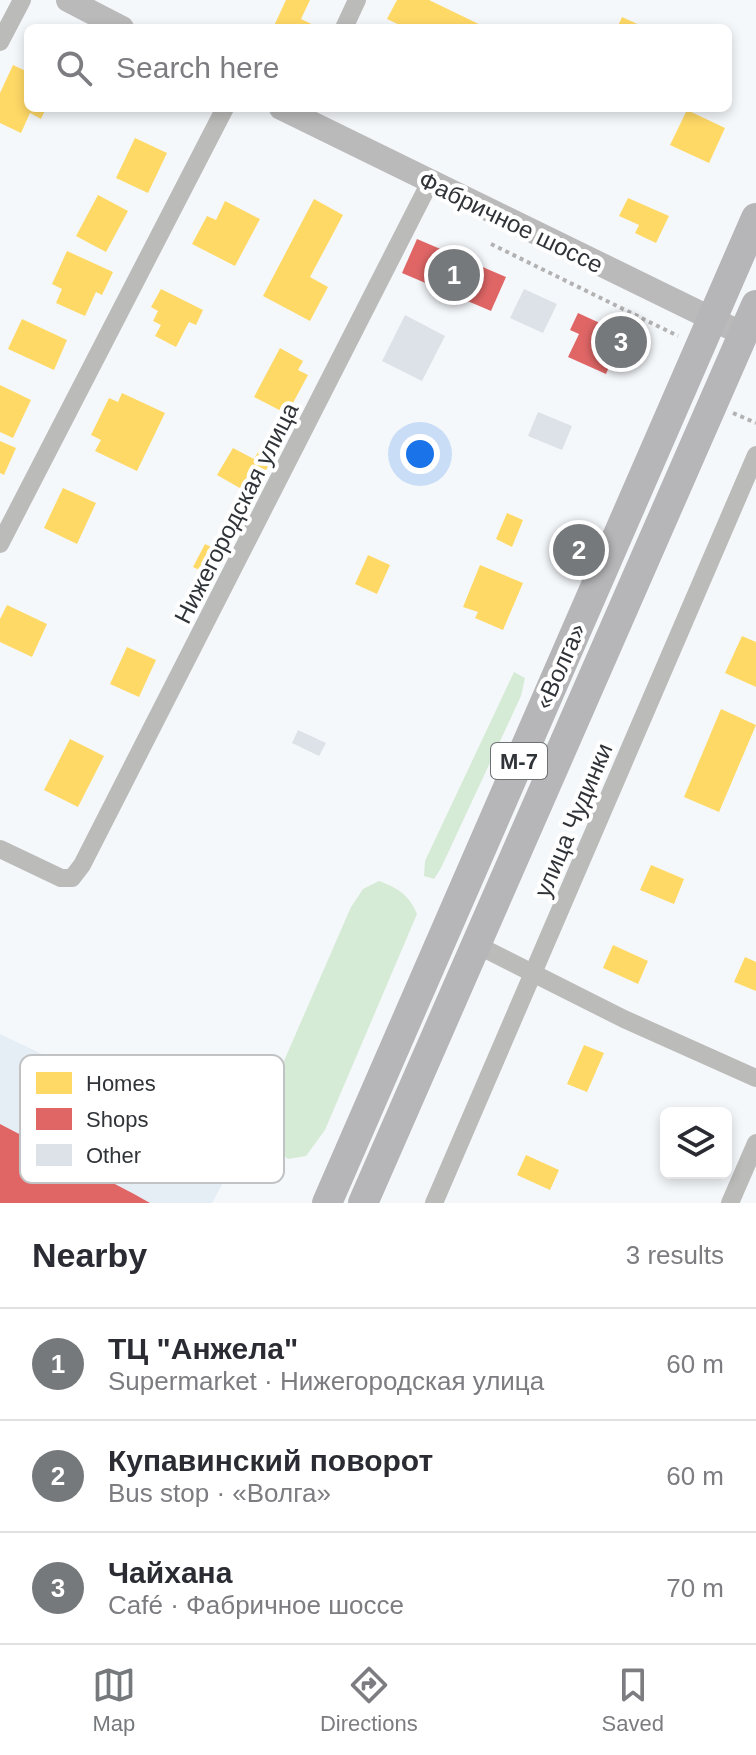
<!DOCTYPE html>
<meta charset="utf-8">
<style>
body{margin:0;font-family:Arial,sans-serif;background:#f7f7f7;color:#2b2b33}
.controls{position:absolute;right:24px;bottom:24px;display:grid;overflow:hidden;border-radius:12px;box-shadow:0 4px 12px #0003}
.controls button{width:72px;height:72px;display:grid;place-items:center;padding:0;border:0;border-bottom:2px solid #e1e1e2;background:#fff;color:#2b2b33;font:40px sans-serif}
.you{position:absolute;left:420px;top:454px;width:28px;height:28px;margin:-20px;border:6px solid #fff;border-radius:50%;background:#1a73e8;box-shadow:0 0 0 12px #1a73e833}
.badge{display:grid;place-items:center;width:52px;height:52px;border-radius:50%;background:#75797c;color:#fff;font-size:26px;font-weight:700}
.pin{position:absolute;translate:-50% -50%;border:4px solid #fff;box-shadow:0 2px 8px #0006}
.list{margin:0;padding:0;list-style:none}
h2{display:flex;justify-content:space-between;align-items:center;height:104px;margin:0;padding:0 32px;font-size:34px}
h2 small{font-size:26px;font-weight:400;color:#7c7c81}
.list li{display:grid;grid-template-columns:52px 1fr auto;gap:24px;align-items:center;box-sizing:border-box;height:112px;padding:0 32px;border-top:2px solid #e1e1e2}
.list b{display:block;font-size:30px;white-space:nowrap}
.list p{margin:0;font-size:26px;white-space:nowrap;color:#7c7c81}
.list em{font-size:26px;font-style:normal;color:#7c7c81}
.icon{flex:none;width:44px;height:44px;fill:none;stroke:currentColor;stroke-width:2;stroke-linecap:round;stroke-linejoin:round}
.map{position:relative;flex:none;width:756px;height:1203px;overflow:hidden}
.search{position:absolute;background:#fff;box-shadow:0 4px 12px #0003;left:24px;right:24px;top:24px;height:88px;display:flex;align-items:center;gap:20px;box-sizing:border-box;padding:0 28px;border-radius:12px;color:#7c7c81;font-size:30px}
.sheet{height:440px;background:#fff}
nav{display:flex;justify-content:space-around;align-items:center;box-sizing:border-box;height:112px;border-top:2px solid #e1e1e2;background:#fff;font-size:22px;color:#7c7c81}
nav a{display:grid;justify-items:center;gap:4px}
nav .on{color:#75797c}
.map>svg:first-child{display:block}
.built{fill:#e5edf5}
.green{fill:#d5ebd5}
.homes{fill:#ffd966}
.shops{fill:#e06666}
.building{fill:#dce2e8}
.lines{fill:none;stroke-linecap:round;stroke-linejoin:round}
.path{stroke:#b2b2b3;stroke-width:4;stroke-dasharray:4 4;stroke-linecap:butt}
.minor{stroke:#bbbbba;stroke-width:18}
.secondary{stroke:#bababb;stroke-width:24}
.trunk{stroke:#b6b5b7;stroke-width:30}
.labels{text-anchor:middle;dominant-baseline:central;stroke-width:8;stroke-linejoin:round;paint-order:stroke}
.shield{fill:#fff;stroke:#6e7174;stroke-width:2}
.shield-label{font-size:22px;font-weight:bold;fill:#303438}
.street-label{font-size:24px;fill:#303438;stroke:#fff}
.key{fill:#fff;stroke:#c1c2c3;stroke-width:2}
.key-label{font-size:22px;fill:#303438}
</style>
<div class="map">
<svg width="756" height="1203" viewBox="0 0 756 1203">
<rect width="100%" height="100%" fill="#f5f8fb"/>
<path class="built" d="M0,1034l241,115 -29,54h-212z"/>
<g class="green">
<path d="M514,672l11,6 -4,18 -80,172 -7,11 -10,-3 1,-15z"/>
<path d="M379,881c19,7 30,14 38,33l-92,216 -19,26 -18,3 -18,-15 -10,-15 7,-29 84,-193 12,-18z"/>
</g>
<g class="homes">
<path d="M286,0h24l-9,19 19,9h-47z"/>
<path d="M397,0h32l58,28h-81l-19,-9z"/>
<path d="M622,17l24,11h-29z"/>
<path d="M13,65l15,7v36h18l-5,11 -11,-6 -9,20 -21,-10v-30z"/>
<path d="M687,110l38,18 -16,35 -39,-18z"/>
<path d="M135,138l32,15 -19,40 -32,-15z"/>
<path d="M98,195l30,16 -22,41 -30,-16z"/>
<path d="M628,198l41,18 -13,27 -21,-10 4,-8 -20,-9z"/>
<path d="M314,199l29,16 -33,62 18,10 -18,34 -47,-25z"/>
<path d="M225,201l35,18 -25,47 -43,-22 15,-28 9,4z"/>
<path d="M67,251l46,21 -11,23 -6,-3 -11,24 -29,-13 6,-14 -10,-5z"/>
<path d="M161,289l42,21 -7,15 -7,-3 -13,25 -21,-11 6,-11 -8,-4 5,-10 -7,-4z"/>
<path d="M22,319l45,21 -13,30 -46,-21z"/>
<path d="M280,348l23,13 -5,9 10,5 -21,39 -33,-17z"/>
<path d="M0,385l31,15 -18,38 -13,-6z"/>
<path d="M122,393l43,20 -28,58 -42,-20 6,-11 -10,-5 18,-37 9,4z"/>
<path d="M0,441l16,7 -12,27 -4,-2z"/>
<path d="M261,447l14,7 -23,41 -35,-20 16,-27 21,11z"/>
<path d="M63,488l33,15 -19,41 -33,-16z"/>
<path d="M507,513l16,7 -11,27 -16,-8z"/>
<path d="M205,544l20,10 -11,23 -21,-10z"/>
<path d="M368,555l22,10 -13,29 -22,-10z"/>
<path d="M480,565l43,18 -20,47 -28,-12 3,-6 -15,-5z"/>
<path d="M7,605l40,19 -15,33 -32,-15v-23z"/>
<path d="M742,636l14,6v45l-31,-14z"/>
<path d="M127,647l29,13 -17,37 -29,-13z"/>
<path d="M721,709l35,16 -37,87 -35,-15z"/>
<path d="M70,739l34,17 -26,51 -34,-17z"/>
<path d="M651,865l33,14 -10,25 -34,-14z"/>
<path d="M613,945l35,16 -10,23 -35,-16z"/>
<path d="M745,957l11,5v29l-22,-9z"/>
<path d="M584,1045l20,8 -17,39 -20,-8z"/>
<path d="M526,1155l33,15 -9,20 -33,-15z"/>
</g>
<g class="shops">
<path d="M417,239l89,38 -15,34 -89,-38z"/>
<path d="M578,313l61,28 -13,28 -15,-7 -5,12 -38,-17 11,-23 -9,-4z"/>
<path d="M0,1124l134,70 16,9h-150z"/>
</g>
<g class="building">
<path d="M524,289l33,15 -14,29 -33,-15z"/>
<path d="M405,315l40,21 -23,45 -40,-20z"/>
<path d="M538,412l34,14 -10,24 -34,-14z"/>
<path d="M298,730l28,13 -7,13 -27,-13z"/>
</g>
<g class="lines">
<g class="path">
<path d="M491,244l187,92"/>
<path d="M733,413l23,10"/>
</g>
<g class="minor">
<path d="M344,28l13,-28"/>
<path d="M0,42l22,-42"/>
<path d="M0,544l225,-436"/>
<path d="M0,849l61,29h11l10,-13 348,-683"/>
<path d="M475,944l149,75 132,59"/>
<path d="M434,1203l322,-748"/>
<path d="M730,1203l26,-60"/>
</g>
<g class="secondary">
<path d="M68,0l54,28"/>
<path d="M281,108l462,226"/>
</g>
<g class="trunk">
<path d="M327,1203l429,-985"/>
<path d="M363,1203l393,-898"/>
</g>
</g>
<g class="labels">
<rect class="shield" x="491" y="743" width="56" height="36" rx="6"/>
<g class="shield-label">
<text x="519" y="761">М-7</text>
</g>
<g class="street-label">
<text transform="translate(511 222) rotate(26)">Фабричное шоссе</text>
<text transform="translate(236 513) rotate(-63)">Нижегородская улица</text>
<text transform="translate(560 666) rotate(-66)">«Волга»</text>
<text transform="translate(573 820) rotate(-67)">улица Чудинки</text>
</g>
</g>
<rect x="20" y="1055" width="264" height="128" rx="12" class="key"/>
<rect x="36" y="1072" width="36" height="22" fill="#ffd966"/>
<rect x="36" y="1108" width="36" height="22" fill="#e06666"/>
<rect x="36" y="1144" width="36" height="22" fill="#dce2e8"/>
<g class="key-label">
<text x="86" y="1091">Homes</text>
<text x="86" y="1127">Shops</text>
<text x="86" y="1163">Other</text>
</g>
</svg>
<div class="controls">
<button><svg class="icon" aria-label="layers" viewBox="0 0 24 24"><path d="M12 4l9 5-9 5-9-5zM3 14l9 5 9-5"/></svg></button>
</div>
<div class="you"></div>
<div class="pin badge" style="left:454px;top:275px">1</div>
<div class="pin badge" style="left:579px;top:550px">2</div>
<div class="pin badge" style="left:621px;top:342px">3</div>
<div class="search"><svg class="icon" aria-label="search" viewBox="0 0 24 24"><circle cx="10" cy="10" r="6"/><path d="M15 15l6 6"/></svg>Search here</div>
</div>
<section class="sheet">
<h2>Nearby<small>3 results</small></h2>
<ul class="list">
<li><span class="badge">1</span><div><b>ТЦ &quot;Анжела&quot;</b><p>Supermarket · Нижегородская улица</p></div><em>60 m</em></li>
<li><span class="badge">2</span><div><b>Купавинский поворот</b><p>Bus stop · «Волга»</p></div><em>60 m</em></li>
<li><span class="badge">3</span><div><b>Чайхана</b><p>Café · Фабричное шоссе</p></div><em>70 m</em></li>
</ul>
</section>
<nav>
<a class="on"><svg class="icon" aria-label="map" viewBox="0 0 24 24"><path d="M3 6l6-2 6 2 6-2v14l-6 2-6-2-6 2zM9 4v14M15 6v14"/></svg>Map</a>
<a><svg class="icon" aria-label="directions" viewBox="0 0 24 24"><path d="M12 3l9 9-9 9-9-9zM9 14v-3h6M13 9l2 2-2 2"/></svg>Directions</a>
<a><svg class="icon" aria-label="saved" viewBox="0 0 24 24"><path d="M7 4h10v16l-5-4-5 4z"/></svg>Saved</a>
</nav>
